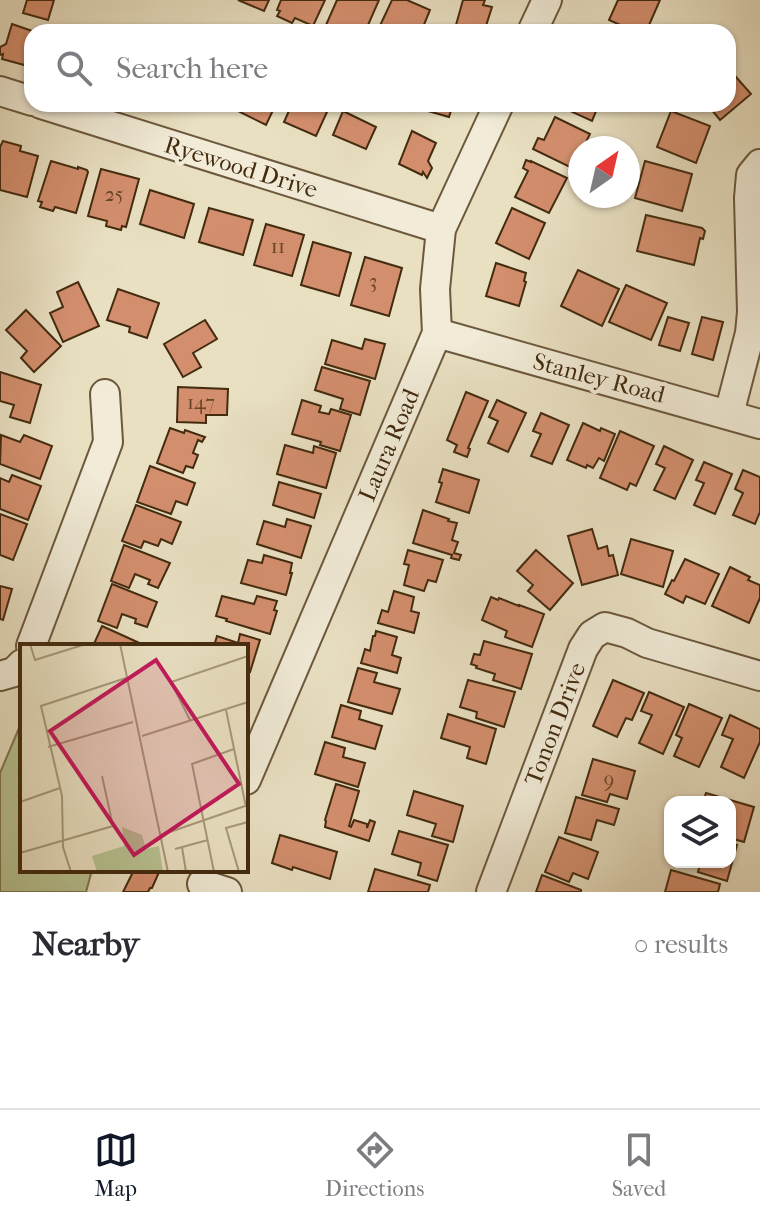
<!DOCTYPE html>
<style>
body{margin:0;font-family:"IM FELL French Canon",serif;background:#f7f7f7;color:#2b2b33}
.controls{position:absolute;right:24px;bottom:24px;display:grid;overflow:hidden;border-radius:16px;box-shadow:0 2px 6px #0004}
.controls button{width:72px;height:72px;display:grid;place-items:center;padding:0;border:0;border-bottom:2px solid #e1e1e2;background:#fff;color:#2b2b33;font:40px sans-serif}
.compass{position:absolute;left:568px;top:136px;width:72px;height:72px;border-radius:50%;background:#fff;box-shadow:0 2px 6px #0004;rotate:34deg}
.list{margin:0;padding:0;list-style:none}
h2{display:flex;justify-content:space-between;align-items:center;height:104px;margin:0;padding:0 32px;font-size:34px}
h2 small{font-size:26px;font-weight:400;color:#7c7c81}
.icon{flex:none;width:44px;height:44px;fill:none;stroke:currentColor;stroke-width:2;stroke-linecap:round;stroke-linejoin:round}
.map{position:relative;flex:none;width:760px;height:892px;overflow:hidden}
.search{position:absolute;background:#fff;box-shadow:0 2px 6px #0004;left:24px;right:24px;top:24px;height:88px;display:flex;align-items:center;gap:20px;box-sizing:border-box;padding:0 28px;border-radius:24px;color:#7c7c81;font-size:30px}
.sheet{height:216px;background:#fff}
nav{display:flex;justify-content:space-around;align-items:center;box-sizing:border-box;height:112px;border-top:2px solid #e1e1e2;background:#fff;font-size:22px;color:#7c7c81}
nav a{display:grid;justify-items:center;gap:4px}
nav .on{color:#111827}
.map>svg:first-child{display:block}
.green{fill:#b8c292;stroke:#7e7650;stroke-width:2}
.building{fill:#d38e6d;stroke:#432b0f;stroke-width:2}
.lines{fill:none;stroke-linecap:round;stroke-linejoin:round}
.minor-casing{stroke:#6c583c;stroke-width:32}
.minor{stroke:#f1ebd7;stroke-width:28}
.labels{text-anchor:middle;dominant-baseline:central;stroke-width:8;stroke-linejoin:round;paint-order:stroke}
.number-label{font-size:20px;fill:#674426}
.street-label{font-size:24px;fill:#432b0f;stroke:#f1ebd7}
.inset-road{fill:none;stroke:#a7987a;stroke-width:2}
.view{fill:#c2185b;fill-opacity:0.15;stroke:#c2185b;stroke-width:4}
.inset-edge{fill:none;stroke:#432b0f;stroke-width:4}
</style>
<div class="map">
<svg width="760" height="892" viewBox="0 0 760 892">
<rect width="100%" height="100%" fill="#e9e0c2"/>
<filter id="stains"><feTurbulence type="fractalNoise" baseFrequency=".0025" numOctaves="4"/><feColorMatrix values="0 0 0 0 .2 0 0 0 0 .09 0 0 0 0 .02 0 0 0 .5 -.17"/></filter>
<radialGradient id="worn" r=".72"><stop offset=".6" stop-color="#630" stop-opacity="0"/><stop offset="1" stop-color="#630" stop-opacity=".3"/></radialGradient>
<path class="green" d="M22,721v149h70l-6,22h-86v-119z"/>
<g class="building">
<path d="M27,0h27l-6,20 -25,-7z"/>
<path d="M238,0h31l-5,11z"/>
<path d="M281,0h44l-12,26 -18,-8 -3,5 -15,-7 3,-5 -3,-1z"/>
<path d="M337,0h42l-14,32h-22l-17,-7z"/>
<path d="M392,0h15l23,10 -9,22h-44z"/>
<path d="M463,0h22l-2,5 9,2 -8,25h-30z"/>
<path d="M618,0h42l-14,32h-10l-27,-12z"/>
<path d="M12,24l23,8h-3v31l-2,-1 -2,4 -26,-7 1,-5 -3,1v-8l6,-3z"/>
<path d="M728,68l23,26 -31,26 -13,-16h21z"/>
<path d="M236,104h40l-10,21 -32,-16z"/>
<path d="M292,104h18l17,8 -11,24 -32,-14z"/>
<path d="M422,104h31l-4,13 -28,-8z"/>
<path d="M558,104h41l-7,17 -35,-16z"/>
<path d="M343,111l33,16 -10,22 -33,-14z"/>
<path d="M671,111l39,15 -14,37 -39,-16z"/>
<path d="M555,117l35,17 -7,14h-3v7l-6,14 -41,-20 5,-11 6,2z"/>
<path d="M412,131l24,12 -8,18 4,7 -5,10 -4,-6 -1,3 -23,-11z"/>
<path d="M3,141l18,5 -1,5 18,5 -11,41 -27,-7v-43z"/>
<path d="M526,160l5,2v-1l36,17 -18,35 -34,-16 13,-26 -5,-3z"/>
<path d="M51,161l27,8v-2l9,3 1,2 -12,41 -21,-6 -2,4 -13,-4 2,-5 -4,-1z"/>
<path d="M645,161l47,13 -10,37 -47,-13z"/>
<path d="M101,169l38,10 -13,48 -4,-1 -1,4 -15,-4 1,-5 -19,-5z"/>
<path d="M150,190l44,14 -10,34 -44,-14z"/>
<path d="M209,208l44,12 -10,35 -44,-13z"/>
<path d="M512,208l33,15 -16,36 -33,-16z"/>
<path d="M646,215l56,13 3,3 -2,8 -3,-1 -6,27 -57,-14z"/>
<path d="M266,224l38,11 -12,41 -38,-11z"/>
<path d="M313,242l38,11 -12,43 -38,-11z"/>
<path d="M365,257l37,11 -13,48 -38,-11z"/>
<path d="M496,263l30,10 -2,8 2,1 -7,24 -33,-10z"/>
<path d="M578,270l41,19 -17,37 -41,-20z"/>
<path d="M78,282l21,44 -36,16 -13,-29 13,-6 -6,-15z"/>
<path d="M626,285l41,18 -16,37 -42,-18z"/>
<path d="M118,289l41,14 -12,35 -18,-6 1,-5 -23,-7z"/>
<path d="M26,310l35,36 -27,26 -13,-14 6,-7 -21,-21z"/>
<path d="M668,317l21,6 -9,28 -21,-6z"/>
<path d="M702,317l21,5 -10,38 -21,-6z"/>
<path d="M205,320l12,19 -24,14 8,14 -18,10 -19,-33z"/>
<path d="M365,339l20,5 -10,35 -50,-15 7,-24 30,9z"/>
<path d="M322,367l48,14 -10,34 -20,-6 3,-10 -28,-9z"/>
<path d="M0,372l41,13 -11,38 -20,-6 4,-12 -14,-4z"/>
<path d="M178,387l50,2 -1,26h-21v8l-29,-1z"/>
<path d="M466,392l22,9 -20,47 2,1 -3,8 -13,-5 3,-7 -10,-5z"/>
<path d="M302,400l19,6 -2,6 10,2 2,-5 20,6 -11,36 -20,-6 1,-3 -29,-8z"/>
<path d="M497,400l29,13 -18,39 -20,-9 10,-22 -9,-4z"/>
<path d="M541,413l28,12 -17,39 -21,-8 10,-22 -8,-3z"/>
<path d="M583,423l17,8 1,-3 14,6 -11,27 -5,-3 -6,10 -6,-3 -1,3 -19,-8z"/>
<path d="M170,428l14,5 1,-3 20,7 -3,5 -4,-2 -5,13 5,2 -5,13 -7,-2 -3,7 -26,-10z"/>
<path d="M620,431l34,15 -18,40 -6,-3 -3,7 -27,-12z"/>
<path d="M1,435l19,7 4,-7 28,11 -12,33 -40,-15z"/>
<path d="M285,445l28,8 1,-7 22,7 -10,35 -49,-14z"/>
<path d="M664,446l29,14 -18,39 -21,-9 11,-22 -9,-4z"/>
<path d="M704,462l28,12 -17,40 -21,-9 10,-22 -8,-3z"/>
<path d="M150,466l45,17 -8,22 -11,-4 -5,13 -34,-12z"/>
<path d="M443,469l36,11 -10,33 -33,-11 6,-19 -3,-1z"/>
<path d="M743,470l17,7v35l-5,12 -22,-9 10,-22 -8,-4z"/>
<path d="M12,475l29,11 -13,34 -28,-11v-31l9,4z"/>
<path d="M279,482l42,12 -7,24 -41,-13z"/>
<path d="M136,505l45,17 -9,22 -11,-5 -3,7 -14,-5 -3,7 -19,-7z"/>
<path d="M423,510l26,9 -1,2 9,2 -5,17 6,2 -4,11 7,2 -2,5 -8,-2 1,-3 -39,-12z"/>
<path d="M0,514l27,10 -14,36 -13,-5z"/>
<path d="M287,519l24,7 -10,32 -44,-14 7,-23 21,6z"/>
<path d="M592,529l6,20 9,-3 2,10 4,-1 5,20 -36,10 -14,-49z"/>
<path d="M631,539l42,12 -10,36 -42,-13z"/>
<path d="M124,545l46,18 -12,25 -10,-4 2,-4 -15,-6 -6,14 -18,-7z"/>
<path d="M408,550l35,10 -7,22 -8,-2 -4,11 -20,-6 5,-20 -5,-1z"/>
<path d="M536,550l37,33 -23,27 -22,-19 5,-6 -16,-14z"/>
<path d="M264,555l28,8 -2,10h2l-6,22 -45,-12 7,-23 14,3z"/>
<path d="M685,559l34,15 -14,30 -19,-8 -3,7 -18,-9 7,-14 2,1z"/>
<path d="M730,567l20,10 -2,3 12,5v13l-11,25 -37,-17z"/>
<path d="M112,584l45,18 -10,25 -12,-4 1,-4 -14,-5 -5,14 -19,-7z"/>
<path d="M0,586l12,3 -9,31 -3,-1z"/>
<path d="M394,591l20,6 -3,14 8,2 -5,20 -36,-10 4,-13 6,2z"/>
<path d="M222,596l32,8 3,-8 20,5 -3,9 3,1 -7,23 -44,-13 1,-2 -11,-3z"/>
<path d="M491,597l7,3 1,-2 20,8v-1l25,9 -12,33 -27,-10 2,-6 -25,-11z"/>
<path d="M102,626l44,20h-53z"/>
<path d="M376,631l21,6 -5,18 9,3 -4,15 -36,-10 4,-14 5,2 3,-15h2z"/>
<path d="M240,634l20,6 -10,32 -4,-1v-25h-32l3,-10 21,7z"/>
<path d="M484,641l48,13 -11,35 -28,-9 2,-6 -19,-6 1,-2 -6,-2 3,-10 6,1z"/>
<path d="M358,668l19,5 -3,9 26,7 -8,25 -44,-12z"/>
<path d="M468,680l47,12 -11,35 -28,-9 1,-6 -17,-5z"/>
<path d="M613,680l31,13 -12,27 -6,-2 -9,19 -24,-11z"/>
<path d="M649,692l35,15 -21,47 -24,-11 13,-28 -11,-4z"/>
<path d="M689,704l33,14 -23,49 -25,-11 8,-18 -6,-3z"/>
<path d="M341,705l20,6 -2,8 23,7 -7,23 -43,-12z"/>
<path d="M448,714l48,15 -10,35 -19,-6 3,-11 -29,-9z"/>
<path d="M730,715l30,14v13l-16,36 -23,-11 12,-28 -11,-4z"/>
<path d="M325,742l20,6 -2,9 22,6 -7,24 -43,-13z"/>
<path d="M593,759l42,12 -8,28 -17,-5 -3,8 -25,-7z"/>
<path d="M336,784l23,7 -10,35 2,1 3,-7 13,4v4l3,-8 5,2 -6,19 -44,-14 1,-6 -1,-1z"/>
<path d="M414,791l49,15 -10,36 -21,-6 4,-12 -29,-9z"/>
<path d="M706,793l48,14 -10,35 -14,-4v-36h-27z"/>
<path d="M576,797l43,12 -5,16 -17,-5 -6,20 -26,-7z"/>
<path d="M399,831l49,14 -11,36 -19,-6 3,-12 -29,-9z"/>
<path d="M280,835l57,17 -7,27 -37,-12 -1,3 -20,-7z"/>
<path d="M559,837l39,15 -10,27 -15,-6 -4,9 -24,-10z"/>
<path d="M730,843l7,2 -10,36 -29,-9 2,-8 -7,-2h37z"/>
<path d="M375,869l55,16 -2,7h-60z"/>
<path d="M134,870h26l-8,18h-2l-2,4h-25z"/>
<path d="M671,870l49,14 -2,8h-53z"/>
<path d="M542,875l39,15v2h-45z"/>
</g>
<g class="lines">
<defs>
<g id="minor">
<path d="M532,32l15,-32"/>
<path d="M0,91l32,10"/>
<path d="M41,104l400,125"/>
<path d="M437,333l323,91"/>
<path d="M729,414l21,-81 2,-21 -3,-114 2,-23 9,-11"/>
<path d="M31,646l77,-204 -3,-48"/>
<path d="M0,676l14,-4 8,-8"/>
<path d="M246,780l191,-447 -2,-44 6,-60 58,-125"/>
<path d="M202,884l25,8"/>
<path d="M491,892l92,-243 9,-14 13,-8 22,6 20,10 113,33"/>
</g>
</defs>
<use href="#minor" class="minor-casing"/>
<use href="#minor" class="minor"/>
</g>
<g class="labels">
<g class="number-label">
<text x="114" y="194">25</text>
<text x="278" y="246">11</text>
<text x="373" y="281">3</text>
<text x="201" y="402">147</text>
<text x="609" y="780">9</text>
</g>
<g class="street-label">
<text transform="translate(241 167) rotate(17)">Ryewood Drive</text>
<text transform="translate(599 378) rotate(15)">Stanley Road</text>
<text transform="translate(389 445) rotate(-67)">Laura Road</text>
<text transform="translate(555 724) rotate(-69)">Tonon Drive</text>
</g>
</g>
<g transform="translate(20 644)">
<rect width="228" height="228" fill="#e9e0c2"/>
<path d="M102,183l20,8 4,14 13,-3 4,26h-66l-5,-16 32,-10z" fill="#b8c292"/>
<path class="inset-road" d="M10,0l5,16 51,-16M100,0l48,228M206,66l20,97M170,76l-19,-38 77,-26M122,92l106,-34M28,103l85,-25M0,158l40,-14M141,191l87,-30M162,203l4,25M155,205l33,-9M0,209l93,-27 -11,-50M51,228l-8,-25 -1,-51 -21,-90 85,-28M194,228l-22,-108 42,-15M219,228l-13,-44 22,-6"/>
<path class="view" d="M136,16l83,124 -105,71 -84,-124z"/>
<rect width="228" height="228" class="inset-edge"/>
</g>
<rect width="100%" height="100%" filter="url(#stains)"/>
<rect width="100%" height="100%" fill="url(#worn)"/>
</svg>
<div class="controls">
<button><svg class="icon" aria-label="layers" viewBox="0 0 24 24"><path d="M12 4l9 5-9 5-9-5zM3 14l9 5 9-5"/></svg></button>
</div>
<svg class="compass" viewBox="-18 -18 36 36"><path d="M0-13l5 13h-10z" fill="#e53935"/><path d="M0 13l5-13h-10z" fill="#7c7c81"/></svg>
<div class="search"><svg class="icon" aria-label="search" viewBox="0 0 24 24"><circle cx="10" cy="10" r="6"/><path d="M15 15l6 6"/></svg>Search here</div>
</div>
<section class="sheet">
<h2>Nearby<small>0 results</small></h2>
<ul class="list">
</ul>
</section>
<nav>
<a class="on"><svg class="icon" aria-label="map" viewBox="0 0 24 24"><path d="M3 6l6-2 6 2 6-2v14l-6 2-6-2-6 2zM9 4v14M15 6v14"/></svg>Map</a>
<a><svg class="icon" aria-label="directions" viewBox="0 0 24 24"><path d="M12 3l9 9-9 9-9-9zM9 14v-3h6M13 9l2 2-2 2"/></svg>Directions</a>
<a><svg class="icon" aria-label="saved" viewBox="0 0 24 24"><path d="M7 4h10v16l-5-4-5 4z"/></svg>Saved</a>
</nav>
